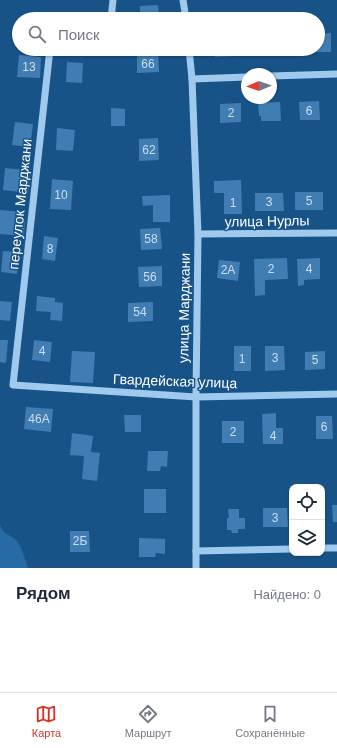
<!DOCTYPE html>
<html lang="ru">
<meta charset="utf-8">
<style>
body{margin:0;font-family:Helvetica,sans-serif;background:#f2f2f3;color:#1f2937}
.controls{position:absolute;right:12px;bottom:12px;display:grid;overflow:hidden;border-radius:8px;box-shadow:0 1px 3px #0004}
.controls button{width:36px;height:36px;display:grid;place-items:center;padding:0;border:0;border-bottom:1px solid #e0e1e3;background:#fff;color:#1f2937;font:20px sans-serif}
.compass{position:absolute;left:241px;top:68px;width:36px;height:36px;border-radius:50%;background:#fff;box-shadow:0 1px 3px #0004;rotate:268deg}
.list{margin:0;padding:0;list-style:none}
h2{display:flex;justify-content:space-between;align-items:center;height:52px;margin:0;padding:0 16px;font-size:17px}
h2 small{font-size:13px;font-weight:400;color:#747a83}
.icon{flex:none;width:22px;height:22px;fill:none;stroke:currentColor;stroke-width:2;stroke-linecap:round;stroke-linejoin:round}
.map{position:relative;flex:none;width:337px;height:568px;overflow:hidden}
.search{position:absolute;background:#fff;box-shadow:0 1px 3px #0004;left:12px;right:12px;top:12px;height:44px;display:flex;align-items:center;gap:10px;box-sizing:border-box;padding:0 14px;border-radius:22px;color:#747a83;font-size:15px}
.sheet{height:124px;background:#fff}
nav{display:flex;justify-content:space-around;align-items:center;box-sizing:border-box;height:56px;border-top:1px solid #e0e1e3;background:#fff;font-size:11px;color:#747a83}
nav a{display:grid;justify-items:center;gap:2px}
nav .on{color:#d93025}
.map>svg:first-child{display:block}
.green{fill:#276ba6}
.building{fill:#407db2}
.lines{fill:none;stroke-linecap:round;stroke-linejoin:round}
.minor{stroke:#9fcaed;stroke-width:7}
.labels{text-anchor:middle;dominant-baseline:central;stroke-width:3;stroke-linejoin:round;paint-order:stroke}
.number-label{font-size:12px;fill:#cfdeec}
.street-label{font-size:14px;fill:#fff;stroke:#185388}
</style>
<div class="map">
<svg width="337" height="568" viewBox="0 0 337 568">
<rect width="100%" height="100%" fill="#185388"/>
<path class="green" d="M0,524c3,12 11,10 17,17 4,4 9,21 11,27h-28z"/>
<g class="building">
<path d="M158,5l1,14h-19v-13z"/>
<path d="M331,33v19h-15v-3h2v-15z"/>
<path d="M214,49h22l1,7 -22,1z"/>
<path d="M265,49h23v5h-22z"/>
<path d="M158,50l1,22 -22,1v-18h4v-4z"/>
<path d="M19,55l22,2 -1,21 -23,-1z"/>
<path d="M67,62l16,1 -1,20 -16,-1z"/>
<path d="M319,101l1,19h-20l-1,-18z"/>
<path d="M280,102l1,19h-20v-5h-2l-1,-13z"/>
<path d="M241,103v19l-21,1v-19z"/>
<path d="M111,108l14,1v17h-14z"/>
<path d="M15,122l18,2 -3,23 -18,-2z"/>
<path d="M57,128l18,2 -2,21 -17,-1z"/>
<path d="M158,138l1,22 -20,1v-22z"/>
<path d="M5,168l21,2v6h4l-2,17 -25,-3z"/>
<path d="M52,179l21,2 -2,29 -21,-1z"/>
<path d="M241,180l1,34h-18v-21h-10v-12z"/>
<rect x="295" y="192" width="28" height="18"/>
<path d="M255,193h28l1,18h-29z"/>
<path d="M170,195v27h-17v-17l-10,1 -1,-10z"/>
<path d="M0,210l22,2v8l3,1 -1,15 -24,-2z"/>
<path d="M160,228l2,21 -21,1 -1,-21z"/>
<path d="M44,236l14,2 -3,23 -13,-2z"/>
<path d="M3,251l17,1 -3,22 -16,-2z"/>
<path d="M287,258l1,21 -23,1v15l-10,1 -1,-37z"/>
<path d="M320,258v21l-16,1v5l-6,1 -1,-27z"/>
<path d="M219,260l21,2 -2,19 -21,-3z"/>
<path d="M162,266v20l-23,1 -1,-20z"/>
<path d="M37,296l18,2v4l8,1 -1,18 -12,-1 1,-8 -15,-1z"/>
<path d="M0,301l12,1 -2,19 -10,-1z"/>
<path d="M153,302v19l-25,1v-19z"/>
<path d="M0,340h8l-2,23 -6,-1z"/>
<path d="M34,340l18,2 -2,20 -18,-2z"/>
<rect x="234" y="346" width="17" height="25"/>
<path d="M265,346h19l1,24 -20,1z"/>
<path d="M72,351l23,1 -2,31 -23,-1z"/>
<path d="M325,351v18l-20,1v-18z"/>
<path d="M26,407l27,2 -2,23 -27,-3z"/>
<path d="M276,413v15h7v16h-20l-1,-30z"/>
<path d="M124,415h17v17h-16z"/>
<path d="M316,416h16l1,23h-17z"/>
<rect x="222" y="421" width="22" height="22"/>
<path d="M72,433l21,3 -2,16 9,1 -3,28 -15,-2 2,-23 -14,-1z"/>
<path d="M148,451h20l-1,16 -6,-1 -1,5h-13z"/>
<rect x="144" y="489" width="22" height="24"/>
<path d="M332,505h5v17h-4z"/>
<path d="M263,508h24l1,19h-25z"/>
<path d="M228,509h11v9h6v11h-7v4h-6l-1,-3h-4v-12h2z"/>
<path d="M70,531h19l1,21h-20z"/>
<path d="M139,538l26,1v15l-9,-1 -1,4h-16z"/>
</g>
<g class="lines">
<g class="minor">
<path d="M183,0l3,19"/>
<path d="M111,19l2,-19"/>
<path d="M50,49l-37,336 183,12 141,-3"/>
<path d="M189,49l3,30 6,155 -2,163v171"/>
<path d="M271,76l66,-2"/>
<path d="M192,79l55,-2"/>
<path d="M198,234l139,-1"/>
<path d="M322,548h15"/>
<path d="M196,551l96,-2"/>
</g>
</g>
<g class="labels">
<g class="number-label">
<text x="148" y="64">66</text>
<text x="29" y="67">13</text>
<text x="309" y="111">6</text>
<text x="231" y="113">2</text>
<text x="149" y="150">62</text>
<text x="61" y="195">10</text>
<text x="309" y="201">5</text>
<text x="269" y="202">3</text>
<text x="233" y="203">1</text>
<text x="151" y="239">58</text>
<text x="50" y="249">8</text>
<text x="271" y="269">2</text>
<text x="309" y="269">4</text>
<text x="228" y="270">2А</text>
<text x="150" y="277">56</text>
<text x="140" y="312">54</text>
<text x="42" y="351">4</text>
<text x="275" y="358">3</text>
<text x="242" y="359">1</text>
<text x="315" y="360">5</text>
<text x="39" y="419">46А</text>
<text x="324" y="427">6</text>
<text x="233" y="432">2</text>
<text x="273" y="436">4</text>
<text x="275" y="518">3</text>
<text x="80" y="541">2Б</text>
</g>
<g class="street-label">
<text transform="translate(20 204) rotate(-84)">переулок Марджани</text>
<text transform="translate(267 221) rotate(-1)">улица Нурлы</text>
<text transform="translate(184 308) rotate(-89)">улица Марджани</text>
<text transform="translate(175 381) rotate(2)">Гвардейская улица</text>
</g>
</g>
</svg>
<div class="controls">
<button><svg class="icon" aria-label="locate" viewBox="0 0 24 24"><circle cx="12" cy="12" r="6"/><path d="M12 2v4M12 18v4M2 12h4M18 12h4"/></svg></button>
<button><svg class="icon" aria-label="layers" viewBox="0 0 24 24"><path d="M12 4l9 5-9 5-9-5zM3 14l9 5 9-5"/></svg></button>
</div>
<svg class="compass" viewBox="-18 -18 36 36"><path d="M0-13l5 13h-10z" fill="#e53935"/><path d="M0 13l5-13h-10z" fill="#747a83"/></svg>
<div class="search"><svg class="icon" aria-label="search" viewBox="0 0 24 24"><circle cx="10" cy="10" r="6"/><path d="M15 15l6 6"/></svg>Поиск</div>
</div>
<section class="sheet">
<h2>Рядом<small>Найдено: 0</small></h2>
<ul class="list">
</ul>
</section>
<nav>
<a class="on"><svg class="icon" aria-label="map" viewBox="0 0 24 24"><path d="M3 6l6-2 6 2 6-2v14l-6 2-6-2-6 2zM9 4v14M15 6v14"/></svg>Карта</a>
<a><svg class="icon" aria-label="directions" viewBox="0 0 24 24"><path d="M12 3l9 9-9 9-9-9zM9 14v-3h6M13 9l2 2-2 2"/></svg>Маршрут</a>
<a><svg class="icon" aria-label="saved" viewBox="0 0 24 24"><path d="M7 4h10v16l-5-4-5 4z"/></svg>Сохранённые</a>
</nav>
